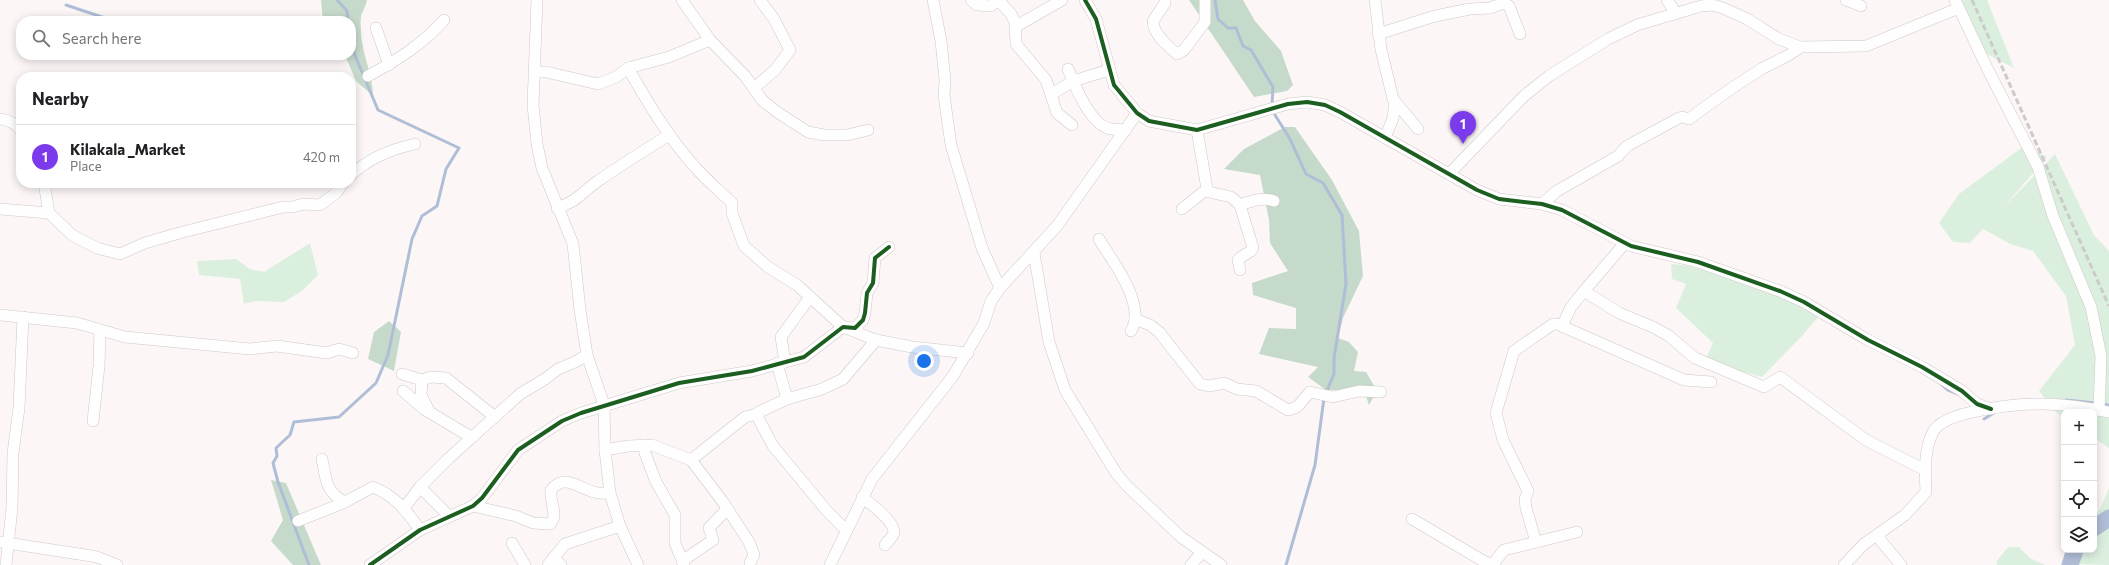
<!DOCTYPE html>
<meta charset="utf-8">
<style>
body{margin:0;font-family:Commissioner,sans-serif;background:#f6f6f6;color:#202124}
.controls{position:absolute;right:12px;bottom:12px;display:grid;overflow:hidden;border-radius:8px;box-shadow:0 2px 10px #0003}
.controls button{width:36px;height:36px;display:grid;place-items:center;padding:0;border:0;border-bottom:1px solid #e0e0e0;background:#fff;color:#202124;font:20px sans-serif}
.you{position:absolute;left:924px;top:361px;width:14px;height:14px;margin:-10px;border:3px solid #fff;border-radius:50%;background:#1a73e8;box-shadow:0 0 0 6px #1a73e833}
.badge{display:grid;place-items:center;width:26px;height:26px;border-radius:50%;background:#7c3aed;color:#fff;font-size:13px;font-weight:700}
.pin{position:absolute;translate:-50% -33px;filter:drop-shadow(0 1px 2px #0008)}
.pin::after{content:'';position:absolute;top:21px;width:14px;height:12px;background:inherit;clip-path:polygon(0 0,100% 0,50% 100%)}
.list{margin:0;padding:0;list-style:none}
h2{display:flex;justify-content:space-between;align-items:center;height:52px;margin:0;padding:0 16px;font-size:17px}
h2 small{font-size:13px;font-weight:400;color:#757577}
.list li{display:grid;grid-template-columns:26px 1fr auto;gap:12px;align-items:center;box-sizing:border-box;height:64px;padding:0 16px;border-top:1px solid #e0e0e0}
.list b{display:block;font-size:15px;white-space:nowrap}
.list p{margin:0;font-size:13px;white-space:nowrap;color:#757577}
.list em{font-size:13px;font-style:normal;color:#757577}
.icon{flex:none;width:22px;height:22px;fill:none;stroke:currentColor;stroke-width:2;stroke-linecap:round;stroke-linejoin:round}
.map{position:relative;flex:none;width:2109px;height:565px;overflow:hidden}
.search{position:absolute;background:#fff;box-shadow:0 2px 10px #0003;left:16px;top:16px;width:340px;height:44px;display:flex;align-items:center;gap:10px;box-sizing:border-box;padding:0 14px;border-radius:16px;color:#757577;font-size:15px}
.panel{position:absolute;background:#fff;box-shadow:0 2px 10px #0003;left:16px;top:72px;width:340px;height:116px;border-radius:16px}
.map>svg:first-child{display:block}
.green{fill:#dbefdf}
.forest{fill:#c6dacb}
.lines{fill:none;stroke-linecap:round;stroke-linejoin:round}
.stream{stroke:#afbed6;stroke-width:3}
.river{stroke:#afbed6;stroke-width:17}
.minor-casing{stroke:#cec8c6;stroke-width:12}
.minor{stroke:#fffefe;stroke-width:11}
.rail{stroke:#cccbca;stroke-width:3;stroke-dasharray:6 3;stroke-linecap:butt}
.cycleway-casing{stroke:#fff;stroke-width:6}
.cycleway{stroke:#1b5e20;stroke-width:4}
</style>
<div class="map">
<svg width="2109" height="565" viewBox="0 0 2109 565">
<rect width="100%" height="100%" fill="#fcf7f6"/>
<g class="green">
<path d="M1950,0h37l27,68 -41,-21z"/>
<path d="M2024,146l23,11 -44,51 52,-54 39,81 15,16v197l-15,-10v-26h-30v6l-7,-5 -18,-22 36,-46 -9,-49 -33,-45 -23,-7 -27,-15 -13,14 -17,-1 -14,-19 20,-29z"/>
<path d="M310,243l8,32 -16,16 -18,11 -28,-1 -12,3 -4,-25 -41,-4 -2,-14 39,-2 14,10 14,3z"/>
<path d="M1671,264c19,1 36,7 54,13 33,11 65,22 95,38l-18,21 -40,41 -57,-16 8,-18 -37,-35 10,-24 -14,-5z"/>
<path d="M2109,488v77l-47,-1 7,-14h25v-34l6,-7z"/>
<path d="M2008,547h11l11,11 15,7h-48l-1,-3z"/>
</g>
<g class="forest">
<path d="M321,0h46c-1,7 -5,11 -6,17 -1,5 0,11 0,16 1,22 12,41 12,63l-17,-15 -11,-26h6v-34h-28z"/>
<path d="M1189,0h54l12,21 26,30 12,34 -6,6 -33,6z"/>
<path d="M1285,127h10l37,53 27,51 4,45 -20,42 -5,20 11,4 9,10 -4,19 12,1 11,19 -8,14 -5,-15h-38l-18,-13 10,-10 -59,-13 10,-26 27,1v-21l-43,-13 -1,-12 36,-12 -18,-28 -1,-23 -9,-45 -36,-6 20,-20z"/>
<path d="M389,321l12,11 -7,39 -26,-12 6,-27z"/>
<path d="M271,480l15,3 35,82h-28l-22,-24 12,-21z"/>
</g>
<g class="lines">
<g class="stream">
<path d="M337,0l10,11 1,10"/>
<path d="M1215,0l3,19 10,9h8l7,18 8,4 22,37 -1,18"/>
<path d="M66,5l48,16"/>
<path d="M186,55l7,3 31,-3 14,3 23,-3"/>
<path d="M1275,115l15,24 16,35 17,9 19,32 4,69 -12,74v16l-8,19"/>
<path d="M1941,384l7,6 10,4"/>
<path d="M2066,400l30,3"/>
<path d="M2102,404l7,1"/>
<path d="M1984,419l10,-6"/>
<path d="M309,565l-31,-83 -5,-19 4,-7 -1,-8 14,-13 4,-13 45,-5 37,-34 12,-28 24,-116 10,-23 15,-10 9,-37 13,-21 -81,-38 -27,-64"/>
<path d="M1286,565l29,-100 9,-67"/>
</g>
<g class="river">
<path d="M2094,528l15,-10"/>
<path d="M2070,565l5,-15"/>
</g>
<defs>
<g id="minor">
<path d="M537,0l-4,105 4,39 5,24 31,76 7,66 7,45 17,50 1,45 5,43 10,33 18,39"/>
<path d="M682,0l28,40 35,36 17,24 15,12 31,20 16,3h23l21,-5"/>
<path d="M933,0l8,41 4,39 -1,15 7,50 31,103 18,40"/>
<path d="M971,0l6,5 14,1 6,-6"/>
<path d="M1085,0l11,19 18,66 23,28 12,8 48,9 91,-26 19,-2 18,3 15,7 137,78 22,9 43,5 20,6 69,36 67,16 82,29 24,11 64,38 54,27 40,24 15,13 14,5"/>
<path d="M1165,0v3l-12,18c0,13 15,25 24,33l7,-4 21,-28v-22"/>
<path d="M1375,0l6,49 12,50 25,30"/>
<path d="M1667,0l9,13"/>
<path d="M1846,0l15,6"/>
<path d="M1955,0l33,70 50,97 15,49 38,91 10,49 -2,54"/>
<path d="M996,2l6,2 9,10 4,8 1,22 30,36 11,33 15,12"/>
<path d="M1015,27l47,-27"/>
<path d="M376,28l13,37"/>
<path d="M1378,34l57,-18 35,-7 20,-1 14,-5 5,3 11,28"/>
<path d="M628,68c20,35 40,69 67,99 11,13 25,24 37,36v10l12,33 24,21 29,18 46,42 33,13 36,7 56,6"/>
<path d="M1068,69c7,17 21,52 39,59 6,2 13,1 19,2"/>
<path d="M535,72h11l52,12 18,-7 12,-9 41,-11 41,-17"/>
<path d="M368,76c29,-16 54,-31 76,-56"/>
<path d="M754,88l21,-18 15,-20 -16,-31 -14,-19"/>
<path d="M1052,94l21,-13 36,-11"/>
<path d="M0,119c9,1 16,4 21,12"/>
<path d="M1197,130l10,59 2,3 22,5 9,8 13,43 -2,3 -10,6 -3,3 2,10"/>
<path d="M1385,138l8,-20 2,-15"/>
<path d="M1450,173l74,-77 25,-20 59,-37 29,-14 64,-19 11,-1 11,3 24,11 32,20 21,8 66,-1 93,-38"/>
<path d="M351,175c17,-16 41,-26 64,-31"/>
<path d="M44,183l5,30"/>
<path d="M1542,204l15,-13 61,-35 9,-10 50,-27 5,-2 7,2c24,-18 48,-35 74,-51 13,-7 26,-11 37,-21"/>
<path d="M1240,205c11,-4 22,-8 34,-4"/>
<path d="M557,208c21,-7 25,-16 41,-27 23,-16 47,-31 71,-46"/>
<path d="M0,209l49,4 23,22 25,13 23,6 25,-11 34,-10 104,-26h10l10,-3 17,1 16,-12 7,-10"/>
<path d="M1182,209l25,-20"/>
<path d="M1099,239c13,22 48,65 32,92"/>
<path d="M1034,253l15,89 16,48 51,83 10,12 55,52 40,28"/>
<path d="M1584,291l41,-48"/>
<path d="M0,315l77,8 48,14 125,12 27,-3 50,7 12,-4 14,4"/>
<path d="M1135,319l15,6 9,7 41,52 9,2 15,-3 13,6 19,2 32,19 9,-3 13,-15 23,5 26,-6 22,1"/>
<path d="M1562,326l9,-19 13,-16 35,22 34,14 16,9 26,22 69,29 16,-10 86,63 59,30"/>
<path d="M785,362l-4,-25 29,-40"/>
<path d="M777,363l10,36 -28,13 -2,4 16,30 54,65 19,19"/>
<path d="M402,374l20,6 9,-3 15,1 49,39"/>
<path d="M422,380l-1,15 7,14"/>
<path d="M403,391l21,18 47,28"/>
<path d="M787,399l35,-10 21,-10 33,-39"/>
<path d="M93,421l6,-55 1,-35"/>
<path d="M644,445l1,8 11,29 19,33v28l9,22"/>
<path d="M605,450l23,-4 24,-1 39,15 32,42 26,40 5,13 -4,8"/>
<path d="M322,459c4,19 3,33 23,43"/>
<path d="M691,460l54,-43 12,-3"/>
<path d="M420,487l29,29"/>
<path d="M862,497c9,7 32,24 32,35 -1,5 -6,9 -9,13"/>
<path d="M473,506l43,10 17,7 17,1c9,-9 -1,-23 1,-34 14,-17 27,-2 43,2 5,2 10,1 16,1"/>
<path d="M404,508l16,-21 29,-29 71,-64 25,-15 13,-10 17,-7 12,-7"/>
<path d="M1412,519l73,43 10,3"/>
<path d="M298,521l45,-18 30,-16c22,9 34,24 47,43"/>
<path d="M1879,534l2,7 20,24"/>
<path d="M0,542l79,12 18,3 20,8"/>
<path d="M1536,542l-10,-34 -1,-9 3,-8 -25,-51 -7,-27 18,-62 39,-27h4l127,56 27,2"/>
<path d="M512,543l13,22"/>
<path d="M553,558l8,7"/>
<path d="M682,561l31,-21 -4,-12 18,-19"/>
<path d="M1493,564l11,-14 73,-18"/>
<path d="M6,565l6,-57 1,-55 6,-45 4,-91"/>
<path d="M370,565l50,-35 53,-24 9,-8 36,-48 44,-29 19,-8 98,-30 73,-12 52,-14 39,-30 12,1 8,-8 2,-7 2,-20 6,-10 2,-25 14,-11"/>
<path d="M548,565l17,-21 55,-18"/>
<path d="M830,565l42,-86 81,-103 31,-53 7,-22 9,-13 57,-62 80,-113"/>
<path d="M1191,565l11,-13"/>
<path d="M1844,565l20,-21 41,-29 21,-23c-1,-19 -2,-43 7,-60 11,-22 86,-28 109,-28 23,0 45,4 67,8"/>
</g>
</defs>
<use href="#minor" class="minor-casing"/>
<use href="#minor" class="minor"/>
<path class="rail" d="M1972,0l137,306"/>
<defs>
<g id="cycleway">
<path d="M1085,0l11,19 18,66 23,28 12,8 48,9 91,-26 19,-2 18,3 15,7 137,78 22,9 43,5 20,6 69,36 67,16 82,29 24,11 64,38 54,27 40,24 15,13 14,5"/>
<path d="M370,565l50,-35 53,-24 9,-8 36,-48 44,-29 19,-8 98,-30 73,-12 52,-14 39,-30 12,1 8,-8 2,-7 2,-20 6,-10 2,-25 14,-11"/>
</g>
</defs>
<use href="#cycleway" class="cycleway-casing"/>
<use href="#cycleway" class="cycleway"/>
</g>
</svg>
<div class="controls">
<button>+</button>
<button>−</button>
<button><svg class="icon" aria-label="locate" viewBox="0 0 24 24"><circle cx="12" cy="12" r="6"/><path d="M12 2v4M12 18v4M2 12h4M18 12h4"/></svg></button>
<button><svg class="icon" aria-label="layers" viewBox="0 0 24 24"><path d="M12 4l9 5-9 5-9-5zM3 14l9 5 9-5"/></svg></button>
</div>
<div class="you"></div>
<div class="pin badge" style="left:1463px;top:144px">1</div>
<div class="search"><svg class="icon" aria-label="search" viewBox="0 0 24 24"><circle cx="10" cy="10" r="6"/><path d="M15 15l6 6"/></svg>Search here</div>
<section class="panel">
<h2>Nearby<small></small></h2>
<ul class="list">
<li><span class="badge">1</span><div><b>Kilakala _Market</b><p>Place</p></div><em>420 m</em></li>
</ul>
</section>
</div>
